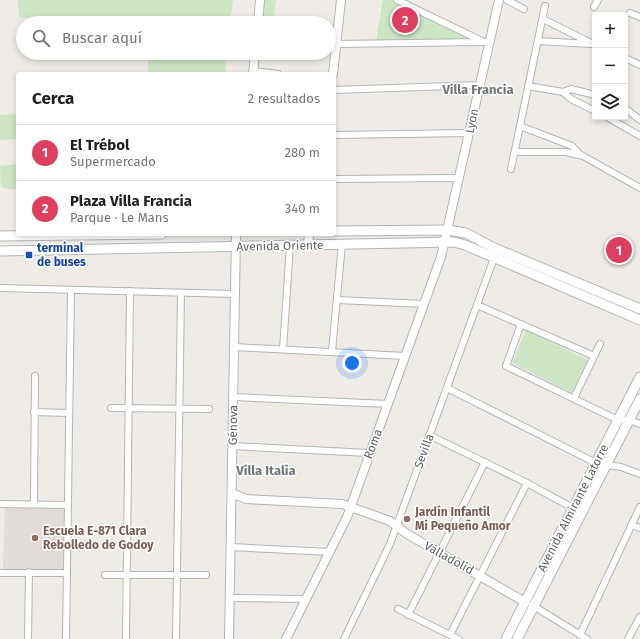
<!DOCTYPE html>
<html lang="es">
<meta charset="utf-8">
<style>
body{margin:0;font-family:"Fira Sans",sans-serif;background:#f2f2f2;color:#202124}
.controls{position:absolute;right:12px;top:12px;display:grid;overflow:hidden;border-radius:4px;box-shadow:0 2px 6px #0003}
.controls button{width:36px;height:36px;display:grid;place-items:center;padding:0;border:0;border-bottom:1px solid #e0e0e0;background:#fff;color:#202124;font:20px sans-serif}
.you{position:absolute;left:352px;top:363px;width:14px;height:14px;margin:-10px;border:3px solid #fff;border-radius:50%;background:#1a73e8;box-shadow:0 0 0 6px #1a73e833}
.badge{display:grid;place-items:center;width:26px;height:26px;border-radius:50%;background:#dd3f5e;color:#fff;font-size:13px;font-weight:700}
.pin{position:absolute;translate:-50% -50%;border:2px solid #fff;box-shadow:0 1px 4px #0006}
.list{margin:0;padding:0;list-style:none}
h2{display:flex;justify-content:space-between;align-items:center;height:52px;margin:0;padding:0 16px;font-size:17px}
h2 small{font-size:13px;font-weight:400;color:#757577}
.list li{display:grid;grid-template-columns:26px 1fr auto;gap:12px;align-items:center;box-sizing:border-box;height:56px;padding:0 16px;border-top:1px solid #e0e0e0}
.list b{display:block;font-size:15px;white-space:nowrap}
.list p{margin:0;font-size:13px;white-space:nowrap;color:#757577}
.list em{font-size:13px;font-style:normal;color:#757577}
.icon{flex:none;width:22px;height:22px;fill:none;stroke:currentColor;stroke-width:2;stroke-linecap:round;stroke-linejoin:round}
.map{position:relative;flex:none;width:640px;height:639px;overflow:hidden}
.search{position:absolute;background:#fff;box-shadow:0 2px 6px #0003;left:16px;top:16px;width:320px;height:44px;display:flex;align-items:center;gap:10px;box-sizing:border-box;padding:0 14px;border-radius:22px;color:#757577;font-size:15px}
.panel{position:absolute;background:#fff;box-shadow:0 2px 6px #0003;left:16px;top:72px;width:320px;height:164px;border-radius:4px}
.map>svg:first-child{display:block}
.education{fill:#e2dcd8}
.green{fill:#cee5c5}
.lines{fill:none;stroke-linecap:round;stroke-linejoin:round}
.minor-casing{stroke:#b2b6b8;stroke-width:8}
.tertiary-casing{stroke:#b2b6b8;stroke-width:10}
.secondary-casing{stroke:#b1b6b8;stroke-width:11}
.minor{stroke:#fff;stroke-width:6}
.tertiary{stroke:#fff;stroke-width:8}
.secondary{stroke:#fff;stroke-width:9}
.transit-dot{fill:#1a4fb4;stroke:#fff;stroke-width:1.5}
.education-dot{fill:#8d6e63;stroke:#fff;stroke-width:1.5}
.labels{text-anchor:middle;dominant-baseline:central;stroke-width:3;stroke-linejoin:round;paint-order:stroke}
.street-label{font-size:12px;fill:#5e6466;stroke:#fff}
.transit-label{font-size:12px;font-weight:bold;fill:#164399;stroke:#fff;text-anchor:start}
.education-label{font-size:12px;font-weight:bold;fill:#785e54;stroke:#fff;text-anchor:start}
.neighbourhood-label{font-size:13px;font-weight:bold;fill:#6f7678;stroke:#fff}
</style>
<div class="map">
<svg width="640" height="639" viewBox="0 0 640 639">
<rect width="100%" height="100%" fill="#efebe7"/>
<path class="education" d="M5,507l61,1 -2,61h-61z"/>
<g class="green">
<path d="M18,0h215l-3,23c-70,0 -141,3 -211,-6z"/>
<path d="M262,0h14l-3,23h-13z"/>
<path d="M383,0h7l81,39 -95,2z"/>
<path d="M148,53h79l-2,21h-77z"/>
<path d="M18,114v25l-18,1v-25z"/>
<path d="M18,164v25h-12l-5,-3 -1,-20z"/>
<path d="M526,330l62,30 -16,33 -60,-30z"/>
</g>
<g class="lines">
<defs>
<g id="minor">
<path d="M397,0l85,41"/>
<path d="M507,0l17,9"/>
<path d="M594,7l4,-7"/>
<path d="M630,13l10,4"/>
<path d="M543,19l52,26"/>
<path d="M538,41l53,3"/>
<path d="M336,44l148,-2"/>
<path d="M625,58l15,7"/>
<path d="M254,71l24,3"/>
<path d="M528,86l35,6 8,7 24,12"/>
<path d="M334,90l146,-5"/>
<path d="M563,92l8,-3 24,6"/>
<path d="M625,108l15,12"/>
<path d="M607,117l33,19"/>
<path d="M520,126l52,20 9,9"/>
<path d="M334,135l135,-2"/>
<path d="M515,152h51l17,4 57,32"/>
<path d="M511,169l34,-163"/>
<path d="M334,179l125,-1"/>
<path d="M0,288l235,6"/>
<path d="M338,300l86,4"/>
<path d="M477,305l117,51"/>
<path d="M521,324l-15,42 112,54h11l11,4"/>
<path d="M234,347l171,9"/>
<path d="M283,349l7,-104"/>
<path d="M332,351l10,-107"/>
<path d="M447,388l149,75 25,4 19,7"/>
<path d="M233,397l155,7"/>
<path d="M574,398l26,-54"/>
<path d="M111,408l98,1"/>
<path d="M34,412l35,1"/>
<path d="M429,435l98,48 55,30"/>
<path d="M232,446l137,7"/>
<path d="M0,504l68,1"/>
<path d="M34,504l1,-128"/>
<path d="M631,525l9,3"/>
<path d="M231,547l99,5"/>
<path d="M0,573h67"/>
<path d="M105,575h101"/>
<path d="M231,598l75,1"/>
<path d="M532,605l55,34"/>
<path d="M398,609l60,30"/>
<path d="M408,615l77,-153"/>
<path d="M450,635l77,-152"/>
<path d="M580,635l60,-128"/>
<path d="M28,639l1,-67"/>
<path d="M66,639l5,-349"/>
<path d="M126,639l4,-348"/>
<path d="M176,639l5,-346"/>
<path d="M344,639l46,-95 104,-286"/>
<path d="M628,639l12,-22"/>
</g>
<g id="tertiary">
<path d="M258,23l2,-23"/>
<path d="M253,74l2,-21"/>
<path d="M333,74l8,-74"/>
<path d="M308,245l1,-11"/>
<path d="M232,493l14,6 96,5 48,17 17,13 118,68"/>
<path d="M229,639l7,-405"/>
<path d="M286,639l61,-122 94,-260 58,-257"/>
</g>
<g id="secondary">
<path d="M334,231l114,-1 18,3 26,14 148,62"/>
<path d="M0,236l162,-2"/>
<path d="M0,251l454,-9 11,3 175,75"/>
<path d="M506,639l134,-262"/>
<path d="M517,639l123,-240"/>
</g>
</defs>
<use href="#minor" class="minor-casing"/>
<use href="#tertiary" class="tertiary-casing"/>
<use href="#secondary" class="secondary-casing"/>
<use href="#minor" class="minor"/>
<use href="#tertiary" class="tertiary"/>
<use href="#secondary" class="secondary"/>
</g>
<rect class="transit-dot" x="25" y="251" width="8" height="8" rx="2"/>
<g class="education-dot">
<circle cx="407" cy="519" r="4"/>
<circle cx="35" cy="538" r="4"/>
</g>
<g class="labels">
<g class="street-label">
<text transform="translate(472 121) rotate(-78)">Lyon</text>
<text transform="translate(280 246) rotate(-1)">Avenida Oriente</text>
<text transform="translate(233 425) rotate(-89)">Génova</text>
<text transform="translate(373 444) rotate(-69)">Roma</text>
<text transform="translate(424 451) rotate(-70)">Sevilla</text>
<text transform="translate(573 508) rotate(-63)">Avenida Almirante Latorre</text>
<text transform="translate(449 558) rotate(29)">Valladolid</text>
</g>
<g class="transit-label">
<text x="37" y="248">terminal<tspan x="37" dy="14">de buses</tspan></text>
</g>
<g class="education-label">
<text x="415" y="512">Jardín Infantil<tspan x="415" dy="14">Mi Pequeño Amor</tspan></text>
<text x="43" y="531">Escuela E-871 Clara<tspan x="43" dy="14">Rebolledo de Godoy</tspan></text>
</g>
<g class="neighbourhood-label">
<text x="478" y="89">Villa Francia</text>
<text x="266" y="470">Villa Italia</text>
</g>
</g>
</svg>
<div class="controls">
<button>+</button>
<button>−</button>
<button><svg class="icon" aria-label="layers" viewBox="0 0 24 24"><path d="M12 4l9 5-9 5-9-5zM3 14l9 5 9-5"/></svg></button>
</div>
<div class="you"></div>
<div class="pin badge" style="left:619px;top:250px">1</div>
<div class="pin badge" style="left:405px;top:20px">2</div>
<div class="search"><svg class="icon" aria-label="search" viewBox="0 0 24 24"><circle cx="10" cy="10" r="6"/><path d="M15 15l6 6"/></svg>Buscar aquí</div>
<section class="panel">
<h2>Cerca<small>2 resultados</small></h2>
<ul class="list">
<li><span class="badge">1</span><div><b>El Trébol</b><p>Supermercado</p></div><em>280 m</em></li>
<li><span class="badge">2</span><div><b>Plaza Villa Francia</b><p>Parque · Le Mans</p></div><em>340 m</em></li>
</ul>
</section>
</div>
